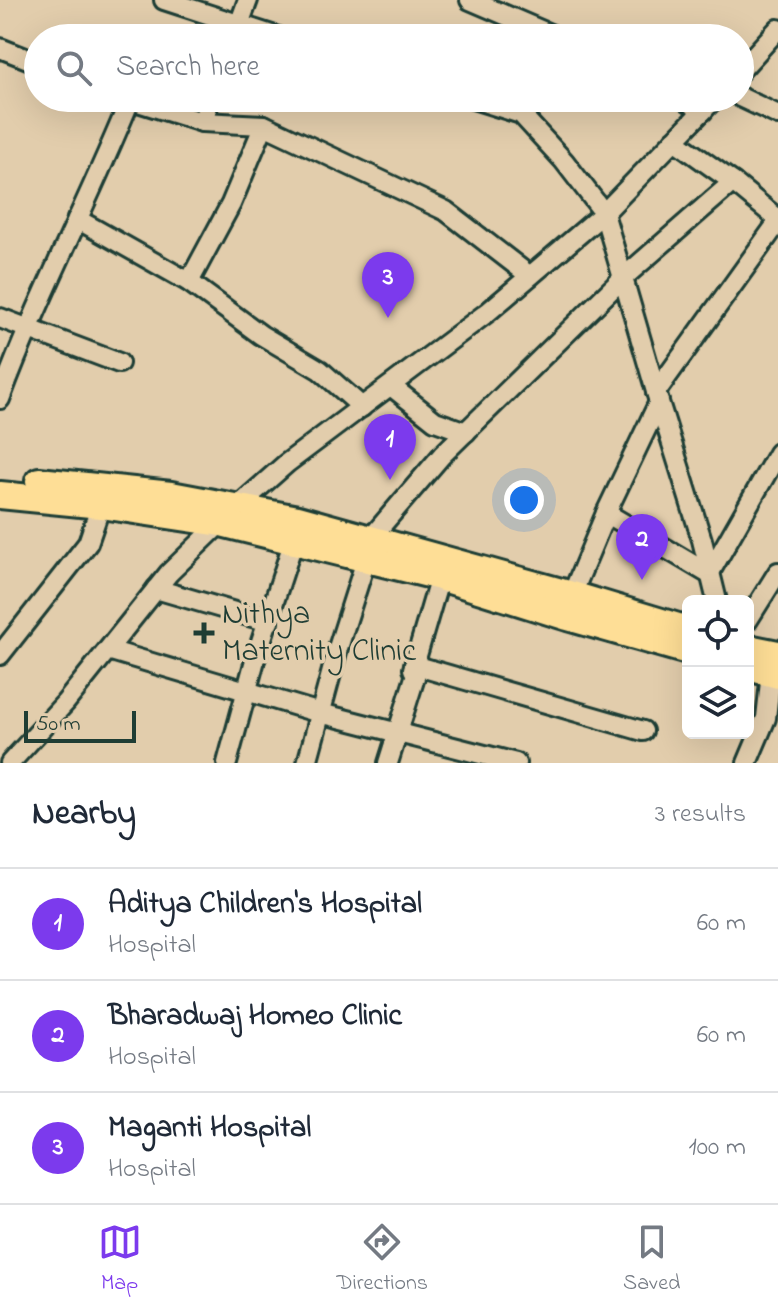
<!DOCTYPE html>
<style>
body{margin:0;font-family:"Indie Flower",sans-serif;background:#f6f6f7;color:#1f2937}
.controls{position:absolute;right:24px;bottom:24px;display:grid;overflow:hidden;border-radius:12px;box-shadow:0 8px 32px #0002}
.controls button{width:72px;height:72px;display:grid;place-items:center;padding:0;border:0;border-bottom:2px solid #e0e1e3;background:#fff;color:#1f2937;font:40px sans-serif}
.scale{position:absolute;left:24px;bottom:20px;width:112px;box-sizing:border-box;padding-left:8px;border:4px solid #1f3d34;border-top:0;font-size:22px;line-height:28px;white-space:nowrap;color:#1f3d34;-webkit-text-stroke:6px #e2cdac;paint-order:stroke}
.you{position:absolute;left:524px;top:500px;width:28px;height:28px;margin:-20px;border:6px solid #fff;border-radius:50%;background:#1a73e8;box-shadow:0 0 0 12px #1a73e833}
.badge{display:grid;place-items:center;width:52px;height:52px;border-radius:50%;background:#7c3aed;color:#fff;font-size:26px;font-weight:700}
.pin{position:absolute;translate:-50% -66px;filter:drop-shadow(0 2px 4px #0008)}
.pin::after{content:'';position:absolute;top:42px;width:28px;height:24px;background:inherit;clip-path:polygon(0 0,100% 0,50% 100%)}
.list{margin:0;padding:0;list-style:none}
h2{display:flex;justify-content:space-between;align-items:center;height:104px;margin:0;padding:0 32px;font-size:34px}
h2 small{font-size:26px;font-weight:400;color:#747a83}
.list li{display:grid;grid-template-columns:52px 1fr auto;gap:24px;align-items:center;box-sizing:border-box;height:112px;padding:0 32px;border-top:2px solid #e0e1e3}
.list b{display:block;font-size:30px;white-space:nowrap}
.list p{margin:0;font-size:26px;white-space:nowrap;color:#747a83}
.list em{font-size:26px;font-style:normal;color:#747a83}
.icon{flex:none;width:44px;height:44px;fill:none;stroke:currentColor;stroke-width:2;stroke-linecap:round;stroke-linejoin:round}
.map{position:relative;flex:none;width:778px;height:763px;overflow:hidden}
.search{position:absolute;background:#fff;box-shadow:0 8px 32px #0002;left:24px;right:24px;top:24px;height:88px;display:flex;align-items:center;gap:20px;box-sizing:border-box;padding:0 28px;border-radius:44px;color:#747a83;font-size:30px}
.sheet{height:440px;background:#fff}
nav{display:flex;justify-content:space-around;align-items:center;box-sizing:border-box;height:112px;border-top:2px solid #e0e1e3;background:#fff;font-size:22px;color:#747a83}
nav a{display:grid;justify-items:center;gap:4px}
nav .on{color:#7c3aed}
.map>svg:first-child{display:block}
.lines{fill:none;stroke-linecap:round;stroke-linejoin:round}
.minor-casing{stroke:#1f3d34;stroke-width:24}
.highway-casing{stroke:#1f3d34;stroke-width:32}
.minor{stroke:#e2cdac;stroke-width:18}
.highway{stroke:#fede96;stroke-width:26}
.poi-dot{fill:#1f3d34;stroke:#e2cdac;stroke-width:3}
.labels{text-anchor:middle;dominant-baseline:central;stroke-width:7;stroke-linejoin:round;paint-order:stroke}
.poi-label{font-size:32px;fill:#1f3d34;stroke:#e2cdac;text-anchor:start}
</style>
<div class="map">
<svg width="778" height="763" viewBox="0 0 778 763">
<rect width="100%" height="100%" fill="#e2cdac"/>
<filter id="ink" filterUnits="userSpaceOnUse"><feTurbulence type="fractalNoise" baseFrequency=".0125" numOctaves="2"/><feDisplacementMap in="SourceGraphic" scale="16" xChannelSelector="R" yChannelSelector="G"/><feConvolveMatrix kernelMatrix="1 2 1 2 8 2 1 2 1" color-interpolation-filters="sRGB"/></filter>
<g filter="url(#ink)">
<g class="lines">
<defs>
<g id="minor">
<path d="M164,0l117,38"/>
<path d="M470,0l89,38"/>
<path d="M234,38l14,-38"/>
<path d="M0,48l38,15"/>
<path d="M740,71l38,-42"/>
<path d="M740,97l38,18"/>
<path d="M125,98l77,24 62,3 182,86 84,65"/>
<path d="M470,98l51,16 43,47 40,52 55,189 43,138 15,61"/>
<path d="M683,98l20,13"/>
<path d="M202,122l9,-24"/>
<path d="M674,140l59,42 45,37"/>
<path d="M77,219l112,63 72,53 59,35 42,37"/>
<path d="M189,282l42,-78 33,-79"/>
<path d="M0,318l119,45"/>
<path d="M391,386l44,35 31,11"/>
<path d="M656,392l122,-170"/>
<path d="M0,399c38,-102 89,-198 130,-299"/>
<path d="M606,513l103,61 69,-121"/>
<path d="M156,589l113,33"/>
<path d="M568,604l38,-91 53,-111"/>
<path d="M748,620l30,-48"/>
<path d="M108,650l212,63 196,50"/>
<path d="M0,655l88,-112 13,-38"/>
<path d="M414,665l229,66"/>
<path d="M10,763l55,-60 104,-130 67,-65 51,-45 201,-151 116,-99 111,-115"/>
<path d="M227,763l28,-103 39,-120"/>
<path d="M307,763l31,-115 28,-88 4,-21 72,-84 181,-177 110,-96"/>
<path d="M388,763l28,-89 -3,-5 27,-92"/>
<path d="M747,763l19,-45 5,-45"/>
</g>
<g id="highway">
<path d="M39,481l132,14 127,24 274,76 116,35"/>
<path d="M0,495l101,10 120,18 219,54 128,40 120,34"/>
<path d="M748,648l30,6"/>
<path d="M748,667l30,8"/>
</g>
</defs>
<use href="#minor" class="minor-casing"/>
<use href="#highway" class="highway-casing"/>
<use href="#minor" class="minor"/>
<use href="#highway" class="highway"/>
</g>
</g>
<path class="poi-dot" d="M200 621h8v8h8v8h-8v8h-8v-8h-8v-8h8z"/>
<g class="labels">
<g class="poi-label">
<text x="222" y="615">Nithya<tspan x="222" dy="37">Maternity Clinic</tspan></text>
</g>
</g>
</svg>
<div class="controls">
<button><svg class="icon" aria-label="locate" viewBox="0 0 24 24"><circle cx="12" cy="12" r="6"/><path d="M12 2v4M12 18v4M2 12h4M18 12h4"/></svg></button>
<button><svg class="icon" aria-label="layers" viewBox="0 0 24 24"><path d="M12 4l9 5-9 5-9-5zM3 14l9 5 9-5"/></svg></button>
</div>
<div class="scale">50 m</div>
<div class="you"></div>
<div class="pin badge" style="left:390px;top:480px">1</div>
<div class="pin badge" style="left:642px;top:580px">2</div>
<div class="pin badge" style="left:388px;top:318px">3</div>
<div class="search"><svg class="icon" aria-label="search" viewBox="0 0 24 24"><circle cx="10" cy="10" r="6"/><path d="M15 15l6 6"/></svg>Search here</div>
</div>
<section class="sheet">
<h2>Nearby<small>3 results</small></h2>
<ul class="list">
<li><span class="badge">1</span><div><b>Aditya Children's Hospital</b><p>Hospital</p></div><em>60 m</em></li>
<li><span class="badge">2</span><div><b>Bharadwaj Homeo Clinic</b><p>Hospital</p></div><em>60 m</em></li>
<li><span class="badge">3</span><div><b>Maganti Hospital</b><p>Hospital</p></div><em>100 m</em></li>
</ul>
</section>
<nav>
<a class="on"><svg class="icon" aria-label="map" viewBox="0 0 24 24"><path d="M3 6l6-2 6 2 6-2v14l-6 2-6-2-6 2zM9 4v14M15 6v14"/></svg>Map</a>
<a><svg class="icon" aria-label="directions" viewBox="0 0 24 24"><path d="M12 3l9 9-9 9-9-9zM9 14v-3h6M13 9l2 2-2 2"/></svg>Directions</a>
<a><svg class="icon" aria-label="saved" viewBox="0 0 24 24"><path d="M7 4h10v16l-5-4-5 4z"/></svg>Saved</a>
</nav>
